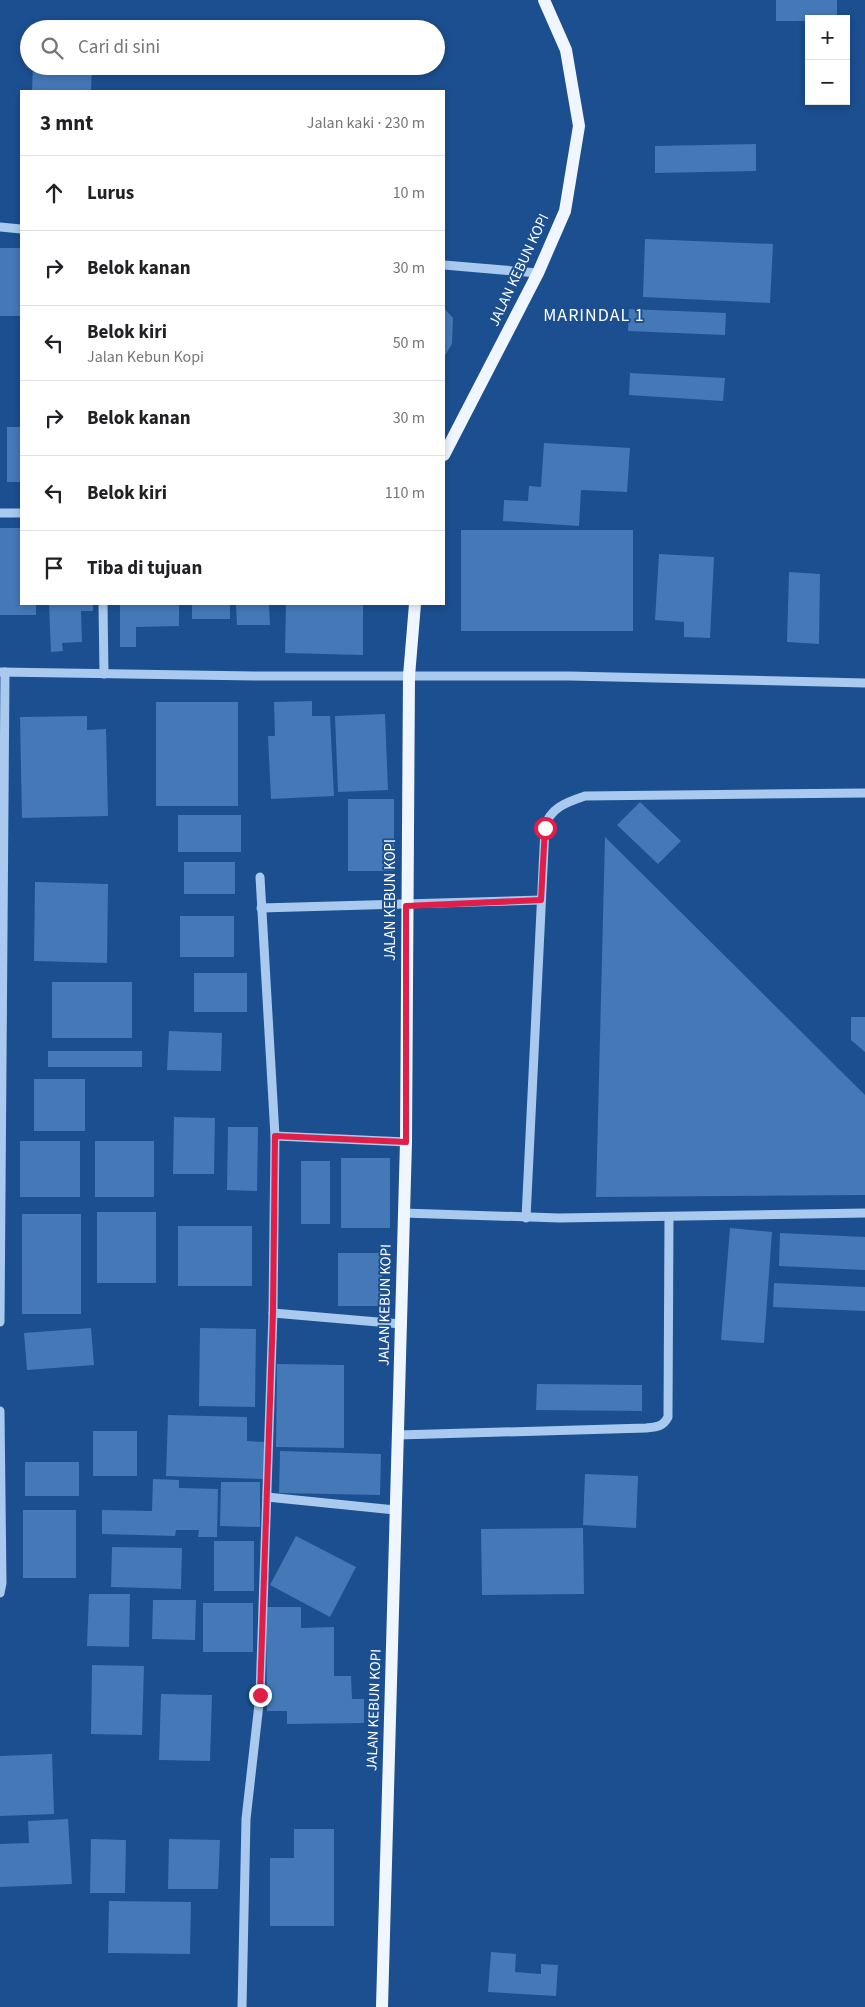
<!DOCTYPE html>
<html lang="id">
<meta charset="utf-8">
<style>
body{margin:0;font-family:"Source Sans 3",sans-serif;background:#f6f6f6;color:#202124}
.controls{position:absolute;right:15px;top:15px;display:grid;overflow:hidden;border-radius:0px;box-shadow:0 2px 8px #0003}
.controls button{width:45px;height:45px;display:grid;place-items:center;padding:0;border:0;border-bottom:1px solid #e0e0e0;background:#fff;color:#202124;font:25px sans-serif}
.stop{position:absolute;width:15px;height:15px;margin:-11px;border:4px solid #e11d48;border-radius:50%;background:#fff}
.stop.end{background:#e11d48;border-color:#fff;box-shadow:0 1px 5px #0008}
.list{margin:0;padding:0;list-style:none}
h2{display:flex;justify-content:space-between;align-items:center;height:65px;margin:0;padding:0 20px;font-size:21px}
h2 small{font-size:16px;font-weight:400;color:#757577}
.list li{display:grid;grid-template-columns:32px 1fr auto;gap:15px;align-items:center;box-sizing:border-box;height:75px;padding:0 20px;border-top:1px solid #e0e0e0}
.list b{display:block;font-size:19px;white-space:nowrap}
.list p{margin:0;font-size:16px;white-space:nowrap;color:#757577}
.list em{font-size:16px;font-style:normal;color:#757577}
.icon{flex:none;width:28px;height:28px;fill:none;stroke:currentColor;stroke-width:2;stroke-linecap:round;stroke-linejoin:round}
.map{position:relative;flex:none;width:865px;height:2007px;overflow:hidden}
.search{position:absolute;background:#fff;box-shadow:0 2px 8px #0003;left:20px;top:20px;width:425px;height:55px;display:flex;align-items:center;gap:12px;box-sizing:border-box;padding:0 18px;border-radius:28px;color:#757577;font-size:19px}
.panel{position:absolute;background:#fff;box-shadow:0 2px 8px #0003;left:20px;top:90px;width:425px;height:515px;border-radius:0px}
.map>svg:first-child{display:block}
.building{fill:#4478b7}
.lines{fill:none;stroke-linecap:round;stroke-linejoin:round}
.minor{stroke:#a9c9ee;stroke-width:9}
.major{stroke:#f0f6ff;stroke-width:12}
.route{stroke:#e11d48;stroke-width:6}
.labels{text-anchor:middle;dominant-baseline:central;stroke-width:4;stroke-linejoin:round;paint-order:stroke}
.street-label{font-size:15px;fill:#fff;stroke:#1b4f8f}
.quarter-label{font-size:18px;letter-spacing:1px;fill:#fff;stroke:#1b4f8f}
</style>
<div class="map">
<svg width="865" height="2007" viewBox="0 0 865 2007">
<rect width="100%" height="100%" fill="#1b4f8f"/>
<g class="building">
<path d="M776,0h61v19h-28v2h-33z"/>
<path d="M33,66h59l-1,25h-59z"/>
<path d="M756,144v27l-101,2v-27z"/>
<path d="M645,239l128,5 -3,59 -127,-6z"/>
<rect x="0" y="248" width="21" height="68"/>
<path d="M444,308l9,10 -1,26 -8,13z"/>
<path d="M629,309l97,4 -1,22 -97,-4z"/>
<path d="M630,373l95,5 -2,23 -94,-6z"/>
<rect x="7" y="427" width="14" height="55"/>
<path d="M544,443l86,5 -3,44 -46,-2 -2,36 -76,-5 1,-21 24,1 1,-15 12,1z"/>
<path d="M0,528h21v76h15v11h-36z"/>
<rect x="461" y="530" width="172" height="101"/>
<path d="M659,554l55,3 -4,81 -26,-1v-15l-29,-2z"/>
<path d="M789,572l31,2 -1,70 -32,-2z"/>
<path d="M49,604h44v7h-12l1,31 -20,1 1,8 -12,1z"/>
<path d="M120,604h59v22l-43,1v20h-16z"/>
<rect x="192" y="604" width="38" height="15"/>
<path d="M236,604h33l1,21h-33z"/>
<path d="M286,604h77v51l-78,-2z"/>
<path d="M312,701v15h18l4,80 -63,3 -3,-63h7l-1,-34z"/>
<rect x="156" y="702" width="82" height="104"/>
<path d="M385,714l3,76 -50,2 -3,-76z"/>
<path d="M87,716v14l19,-1 2,87 -86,2 -2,-101z"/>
<rect x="348" y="799" width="46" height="72"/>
<path d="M640,802l41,39 -23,23 -41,-39z"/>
<rect x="178" y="815" width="63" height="37"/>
<path d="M605,837l260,258v100l-269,2z"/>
<rect x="184" y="862" width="51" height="32"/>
<path d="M35,882l73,2 -1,79 -73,-2z"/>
<rect x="180" y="916" width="54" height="41"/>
<rect x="194" y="973" width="53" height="39"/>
<rect x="52" y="982" width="80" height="56"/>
<path d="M851,1017h14v35l-14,-12z"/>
<path d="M169,1031l53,2 -1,38 -54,-1z"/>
<rect x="48" y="1051" width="94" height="16"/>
<rect x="34" y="1079" width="51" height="52"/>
<path d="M174,1117l41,1 -1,56h-41z"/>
<path d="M228,1127h30l-1,64 -30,-1z"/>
<rect x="20" y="1141" width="60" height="56"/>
<rect x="95" y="1141" width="59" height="56"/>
<rect x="341" y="1158" width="49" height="70"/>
<rect x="301" y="1161" width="29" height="63"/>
<rect x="97" y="1212" width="59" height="71"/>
<rect x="22" y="1214" width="59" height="100"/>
<rect x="178" y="1226" width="74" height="60"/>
<path d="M730,1228l42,4 -8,111 -43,-3z"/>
<path d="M780,1233l85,4v33l-86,-4z"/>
<rect x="338" y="1253" width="44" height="53"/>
<path d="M774,1283l91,4v24l-92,-4z"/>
<path d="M91,1328l3,37 -67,5 -3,-37z"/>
<path d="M200,1328l56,1 -1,78 -56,-1z"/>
<path d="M277,1364l67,1v83l-68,-1z"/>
<path d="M537,1384l105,1v26l-106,-1z"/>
<path d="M168,1415l79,2v24l18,1 -1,37 -98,-3z"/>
<rect x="93" y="1431" width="44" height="45"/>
<path d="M280,1451l101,3 -1,41 -101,-2z"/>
<rect x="25" y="1462" width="54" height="34"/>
<path d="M585,1474l53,2 -2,52 -53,-3z"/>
<path d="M153,1479l26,1v8l39,1 -1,48h-19l1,-7h-23l-1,6 -73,-2v-24l50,1z"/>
<path d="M221,1482h39v45l-40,-1z"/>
<rect x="23" y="1510" width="53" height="68"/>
<path d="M583,1528l1,66 -102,1 -1,-66z"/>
<path d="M296,1536l60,31 -26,50 -60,-32z"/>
<rect x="214" y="1541" width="40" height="50"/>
<path d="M112,1547l70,1 -1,41 -70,-2z"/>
<path d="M89,1594h41l-1,53 -42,-1z"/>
<path d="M153,1600h43l-1,40 -43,-1z"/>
<rect x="203" y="1603" width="50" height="49"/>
<path d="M266,1607h35v21l33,-1v49h17l1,23h12v24l-77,1v-13h-20z"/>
<path d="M92,1665l52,1 -2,69 -51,-1z"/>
<path d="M161,1694l51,1 -2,66 -51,-1z"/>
<path d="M52,1754l2,60 -54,2v-60z"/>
<path d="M68,1819l4,65 -72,3v-43l29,-1 -1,-22z"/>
<path d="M294,1829h40v97h-64v-68h24z"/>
<path d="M91,1839l35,1 -1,53h-35z"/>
<path d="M169,1839l51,1 -2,49h-50z"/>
<path d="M109,1901l82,1 -1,52 -82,-1z"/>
<path d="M491,1952l25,2 -1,18 26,2v-10l17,1 -2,31 -68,-4z"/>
</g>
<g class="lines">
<g class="minor">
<path d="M0,227l21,2"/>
<path d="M444,265l94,8"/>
<path d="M0,513h21"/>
<path d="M103,604l1,70"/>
<path d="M0,672l254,4h316l295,7"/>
<path d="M261,908l280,-8"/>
<path d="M275,1136l131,6"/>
<path d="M403,1213l156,5 306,-5"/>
<path d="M526,1218l19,-390c4,-20 22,-26 40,-32l280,-3"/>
<path d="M273,1313l128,11"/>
<path d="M0,1322l5,-650"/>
<path d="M0,1411l2,172 -2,10"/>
<path d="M398,1435l248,-7c10,-1 17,-1 22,-11l1,-200"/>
<path d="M267,1497l128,13"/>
<path d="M242,2007l4,-188 14,-124 13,-382 2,-177 -15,-259"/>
</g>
<g class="major">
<path d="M444,455l94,-182 27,-62 14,-85 -13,-76 -22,-50"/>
<path d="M382,2007l24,-865 3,-466 6,-72"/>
</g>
</g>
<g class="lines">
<path class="route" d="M260,1695l13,-383 2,-176 131,6v-236l135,-6 4,-72"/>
</g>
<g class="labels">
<g class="street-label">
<text transform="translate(519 270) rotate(-65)">JALAN KEBUN KOPI</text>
<text transform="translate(390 900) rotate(-90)">JALAN KEBUN KOPI</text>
<text transform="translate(385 1305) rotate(-89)">JALAN KEBUN KOPI</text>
<text transform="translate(374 1710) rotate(-88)">JALAN KEBUN KOPI</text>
</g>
<g class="quarter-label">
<text x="594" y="315">MARINDAL 1</text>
</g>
</g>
</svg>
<div class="controls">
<button>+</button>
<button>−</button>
</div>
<div class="stop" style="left:545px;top:828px"></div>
<div class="stop end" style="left:260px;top:1695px"></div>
<div class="search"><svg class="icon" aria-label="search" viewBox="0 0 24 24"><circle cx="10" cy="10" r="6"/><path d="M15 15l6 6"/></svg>Cari di sini</div>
<section class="panel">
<h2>3 mnt<small>Jalan kaki · 230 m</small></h2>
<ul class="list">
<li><svg class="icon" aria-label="ahead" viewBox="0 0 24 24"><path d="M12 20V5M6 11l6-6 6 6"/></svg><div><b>Lurus</b></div><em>10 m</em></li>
<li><svg class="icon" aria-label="right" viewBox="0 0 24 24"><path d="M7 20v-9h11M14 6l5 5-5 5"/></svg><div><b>Belok kanan</b></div><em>30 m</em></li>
<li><svg class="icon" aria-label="left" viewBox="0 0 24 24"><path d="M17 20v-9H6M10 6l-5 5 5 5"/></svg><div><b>Belok kiri</b><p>Jalan Kebun Kopi</p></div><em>50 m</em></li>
<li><svg class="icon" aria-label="right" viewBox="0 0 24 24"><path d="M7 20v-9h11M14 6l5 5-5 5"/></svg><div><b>Belok kanan</b></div><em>30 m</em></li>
<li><svg class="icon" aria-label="left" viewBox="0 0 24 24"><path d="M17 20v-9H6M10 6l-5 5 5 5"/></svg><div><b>Belok kiri</b></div><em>110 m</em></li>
<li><svg class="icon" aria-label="arrive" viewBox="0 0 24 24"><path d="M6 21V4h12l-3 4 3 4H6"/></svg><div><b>Tiba di tujuan</b></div></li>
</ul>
</section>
</div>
